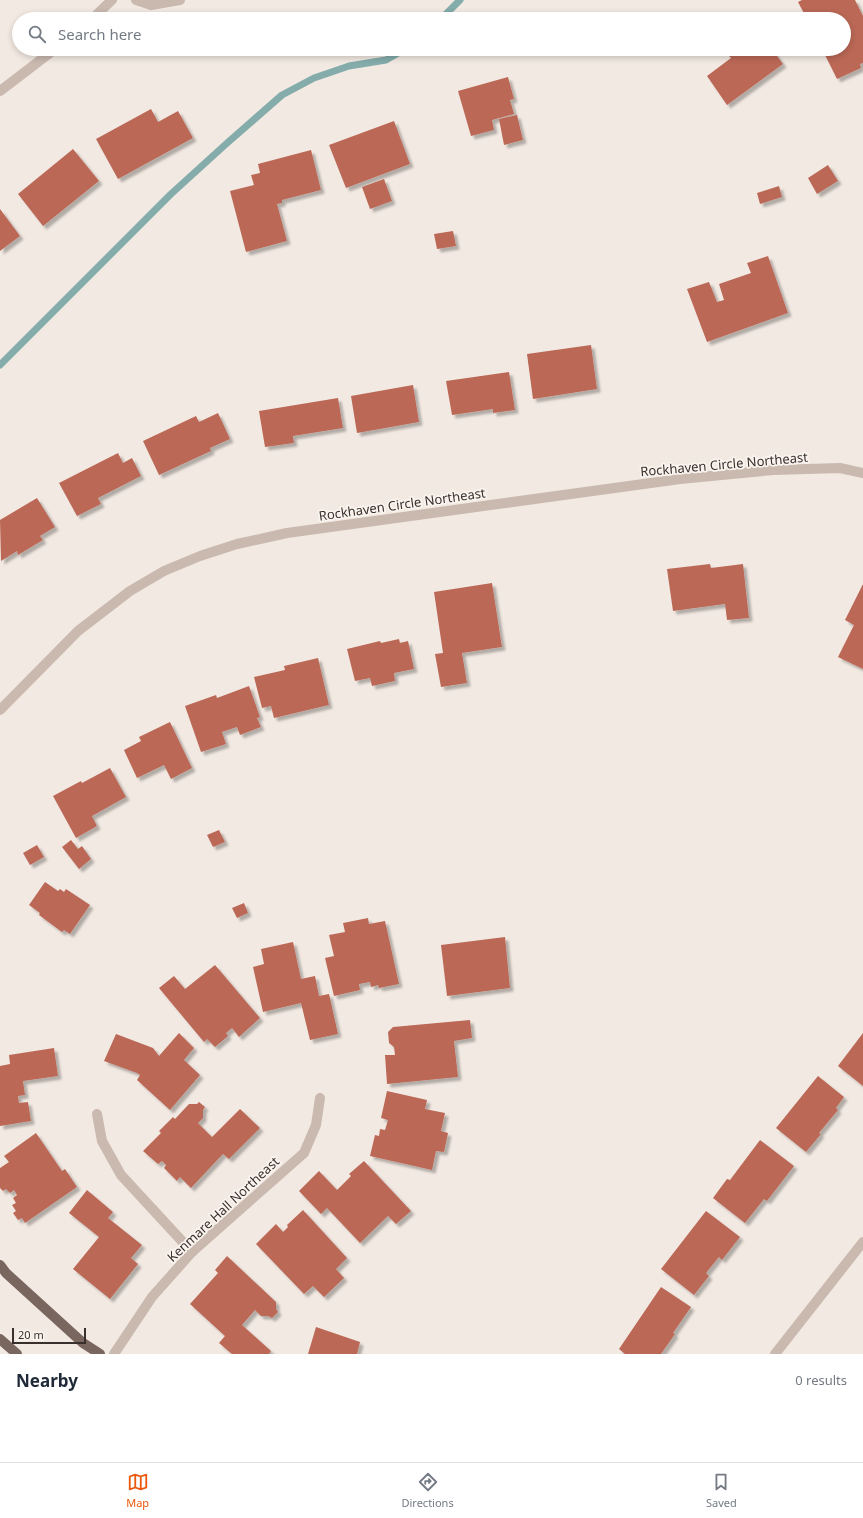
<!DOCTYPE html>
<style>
body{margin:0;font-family:"Noto Sans",sans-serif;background:#f2f2f3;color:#1f2937}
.scale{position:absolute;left:12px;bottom:10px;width:74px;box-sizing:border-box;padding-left:4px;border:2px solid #392f2c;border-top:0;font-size:11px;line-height:14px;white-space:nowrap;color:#392f2c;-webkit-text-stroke:3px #f9f4ee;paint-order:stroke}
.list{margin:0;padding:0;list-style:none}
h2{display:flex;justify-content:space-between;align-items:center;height:52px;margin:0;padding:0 16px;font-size:17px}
h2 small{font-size:13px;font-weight:400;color:#747a83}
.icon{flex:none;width:22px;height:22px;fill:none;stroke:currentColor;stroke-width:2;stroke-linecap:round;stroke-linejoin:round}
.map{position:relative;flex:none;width:863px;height:1354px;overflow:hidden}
.search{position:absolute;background:#fff;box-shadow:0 2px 6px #0003;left:12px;right:12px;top:12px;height:44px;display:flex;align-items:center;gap:10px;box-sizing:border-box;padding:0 14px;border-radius:22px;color:#747a83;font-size:15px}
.sheet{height:108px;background:#fff}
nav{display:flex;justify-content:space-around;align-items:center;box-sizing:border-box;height:56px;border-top:1px solid #e0e1e3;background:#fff;font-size:11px;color:#747a83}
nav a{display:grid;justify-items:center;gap:2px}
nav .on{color:#ea580c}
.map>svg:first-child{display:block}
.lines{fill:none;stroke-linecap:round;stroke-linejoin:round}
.stream{stroke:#84acab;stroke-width:7}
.building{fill:#bb6857;filter:url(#shadow)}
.minor{stroke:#c9b9af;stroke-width:10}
.major{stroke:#79665f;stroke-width:10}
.labels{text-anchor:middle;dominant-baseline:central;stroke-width:3.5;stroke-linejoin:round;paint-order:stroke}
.street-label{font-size:13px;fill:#392f2c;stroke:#f9f4ee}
</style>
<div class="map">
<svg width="863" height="1354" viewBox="0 0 863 1354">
<defs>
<filter id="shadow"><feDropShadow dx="3.5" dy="3.5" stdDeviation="1" flood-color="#0004"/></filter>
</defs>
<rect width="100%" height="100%" fill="#f2e9e2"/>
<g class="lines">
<g class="stream">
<path d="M441,19l19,-19"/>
<path d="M0,365l171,-171 55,-50 56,-49 32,-17 35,-12 37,-6 19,-11"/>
</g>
</g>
<g class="building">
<path d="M802,0h53l8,16v47l-3,1 1,4 -24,11 -15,-30h22v-30h-37l-9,-17z"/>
<path d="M730,49h42l11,15 -56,41 -20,-29 24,-18 -5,-6z"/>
<path d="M508,77l6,22 -4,1 4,14 -22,6 2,10 -23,6 -13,-45z"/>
<path d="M151,109l7,13 20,-11 15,27 -75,41 -22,-40z"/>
<path d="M517,115l6,25 -19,5 -5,-26z"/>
<path d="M394,121l16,43 -64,24 -17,-43z"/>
<path d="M73,149l26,32 -56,45 -25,-32z"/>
<path d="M311,150l10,40 -39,10v3l-5,1 10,37 -41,11 -16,-61 24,-6 -3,-10 9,-2 -2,-9z"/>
<path d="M828,165l10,16 -21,13 -9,-16z"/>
<path d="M384,179l8,22 -22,8 -8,-22z"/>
<path d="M779,186l3,11 -22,7 -3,-11z"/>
<path d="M0,209l20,27 -20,15z"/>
<path d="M453,231l3,15 -19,3 -3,-15z"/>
<path d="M768,256l20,57 -81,29 -20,-53 22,-7 8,20 7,-2 -5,-16 32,-11 -4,-10z"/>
<path d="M591,345l6,44 -64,10 -6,-45z"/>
<path d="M509,372l6,38 -22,3v-4l-41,6 -6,-34z"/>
<path d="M413,385l6,37 -62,11 -6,-37z"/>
<path d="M338,398l5,30 -50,8 1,7 -29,4 -6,-36z"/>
<path d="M218,413l12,26 -20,9 1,3 -52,24 -16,-34 53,-25 3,6z"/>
<path d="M118,453l5,10 9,-5 9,18 -43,22 3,6 -24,12 -18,-33z"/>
<path d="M37,498l18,29 -15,9 3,4 -25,15 -1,-4 -16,10 -1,-41z"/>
<path d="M710,564l1,4 32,-4 6,54 -22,2 -2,-16 -52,7 -6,-42z"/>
<path d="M492,583l10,64 -40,6 5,30 -26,4 -6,-33 8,-1 -9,-61z"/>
<path d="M863,584v85l-25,-12 16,-32 -9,-5z"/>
<path d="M399,639l1,4 8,-2 6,28 -20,4 1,8 -23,5 -2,-8 -15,3 -8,-32 33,-8 1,2z"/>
<path d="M318,658l11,47 -55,13 -3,-12 -9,2 -8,-31 31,-7 -1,-4z"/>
<path d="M249,686l11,31 -3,1 4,9 -21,8 -3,-8 -15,5 4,12 -25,8 -16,-46 31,-11 1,3z"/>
<path d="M170,722l22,46 -21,11 -7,-14 -27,13 -13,-28 17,-9 -2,-4z"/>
<path d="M110,768l16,29 -34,19 5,10 -21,12 -23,-42 28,-15 1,2z"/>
<path d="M219,830l6,12 -12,5 -6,-12z"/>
<path d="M71,840l7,9 4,-3 9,13 -12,10 -17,-22z"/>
<path d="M37,845l7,12 -14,8 -7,-12z"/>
<path d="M45,882l13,9 2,-2 4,3 2,-3 24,16 -20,29 -6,-4 -2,2 -23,-17 1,-2 -11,-8z"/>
<path d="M244,903l4,10 -11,5 -5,-10z"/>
<path d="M368,918l1,6 16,-3 14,63 -20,4 -1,-3 -7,2 -1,-5 -11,2 1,6 -26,6 -9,-38 9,-2 -5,-21 16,-3 -2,-9z"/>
<path d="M505,937l5,51 -63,8 -6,-51z"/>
<path d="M293,942l8,37 14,-3 4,20 10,-2 9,40 -28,6 -9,-37 -38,9 -10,-45 11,-3 -3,-15z"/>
<path d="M215,965l45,53 -21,19 -7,-9 -6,5 2,3 -13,11 -8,-8 -3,3 -45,-54 15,-12 11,13z"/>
<path d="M470,1020l2,18 -18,3 4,36 -71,7 -2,-29h10l-1,-8 -5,-4 -1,-11 5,-5z"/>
<path d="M179,1033l15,15 -10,12 16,15 -30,35 -33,-30 3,-5 -3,-2 -33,-12 12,-27 37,14 6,8z"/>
<path d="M863,1033v53l-25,-20z"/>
<path d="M54,1048l4,28 -35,5 2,14 -7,1 1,7 9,-1 3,19 -31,5v-60l10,-2 -1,-9z"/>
<path d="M818,1076l26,21 -8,11 2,2 -19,23 2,1 -15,18 -30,-24z"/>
<path d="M387,1091l40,9 -2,9 20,4 -4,18 7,2 -4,19 -8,-1 -4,19 -62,-14 5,-21 4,1 1,-7 5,1 3,-10 -7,-2z"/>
<path d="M199,1102l6,5 -2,3v8l-5,5 14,14 28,-28 20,19 -31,31 -6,-5 -32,34 -11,-11 -3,4 -13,-13 2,-3 -4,-4 -4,3 -15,-13 18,-18 -2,-2 14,-14 2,2 14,-15h8z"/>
<path d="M36,1133l26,38 3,-2 12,18 -52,36 -3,-5 -4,2 -5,-7 3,-2 -4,-6 4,-2 -3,-5 4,-3 -3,-5 -4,3 -4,-4 -3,2 -3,-3v-20l9,-6 -5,-6z"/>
<path d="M760,1140l34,26 -27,35 -3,-2 -19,24 -32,-25 14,-19 3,1z"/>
<path d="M364,1161l47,50 -15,13 -8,-8 -28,27 -33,-35 -6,6 -22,-23 20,-20 18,19 14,-14 -2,-2z"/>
<path d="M87,1190l26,22 -5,6 34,27 -11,13 7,6 -28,35 -37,-30 26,-32 -30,-24z"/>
<path d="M303,1210l44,48 -11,11 8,9 -20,19 -11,-11 -9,8 -48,-50 20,-20 7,8 5,-5 -1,-2z"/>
<path d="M706,1211l34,26 -18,23 -3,-3 -13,16 3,3 -15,19 -33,-26z"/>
<path d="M227,1256l49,46v7l2,3 -6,6 -4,-2h-7l-6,-6 -13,15 29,26 -2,3h-37l-13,-11 6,-7 -35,-32 28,-31 -3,-3z"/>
<path d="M661,1287l30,20 -18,26 2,1 -14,20h-36l-6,-5z"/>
<path d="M316,1327l44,15 -3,12h-49z"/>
</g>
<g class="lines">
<g class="minor">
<path d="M136,0l15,5 29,-5"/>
<path d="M92,19l20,-19"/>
<path d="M0,91l55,-42"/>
<path d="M0,710l78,-79 52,-40 34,-20 36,-15 37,-12 50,-11 393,-54 93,-9 67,-2 23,5"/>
<path d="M97,1114l5,27 19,34 71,77"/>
<path d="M114,1354l38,-57 40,-45 112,-99 12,-28 4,-27"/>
<path d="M775,1354l88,-112"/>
</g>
<g class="major">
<path d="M0,1265l6,8 77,70 17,11"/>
<path d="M0,1339l17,15"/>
</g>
</g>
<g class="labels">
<g class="street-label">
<text transform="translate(724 464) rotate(-5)">Rockhaven Circle Northeast</text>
<text transform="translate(402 504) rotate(-8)">Rockhaven Circle Northeast</text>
<text transform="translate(223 1209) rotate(-43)">Kenmare Hall Northeast</text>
</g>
</g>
</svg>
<div class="scale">20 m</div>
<div class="search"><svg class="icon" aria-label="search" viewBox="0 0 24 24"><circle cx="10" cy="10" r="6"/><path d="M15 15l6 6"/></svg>Search here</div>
</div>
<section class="sheet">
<h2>Nearby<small>0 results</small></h2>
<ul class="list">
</ul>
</section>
<nav>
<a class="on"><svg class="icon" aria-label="map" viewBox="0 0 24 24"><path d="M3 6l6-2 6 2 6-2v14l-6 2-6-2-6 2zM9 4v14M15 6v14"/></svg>Map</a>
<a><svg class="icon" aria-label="directions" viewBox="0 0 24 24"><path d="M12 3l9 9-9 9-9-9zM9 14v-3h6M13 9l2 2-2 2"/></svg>Directions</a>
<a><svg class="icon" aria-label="saved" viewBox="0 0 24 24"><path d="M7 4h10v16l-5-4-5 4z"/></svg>Saved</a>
</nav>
